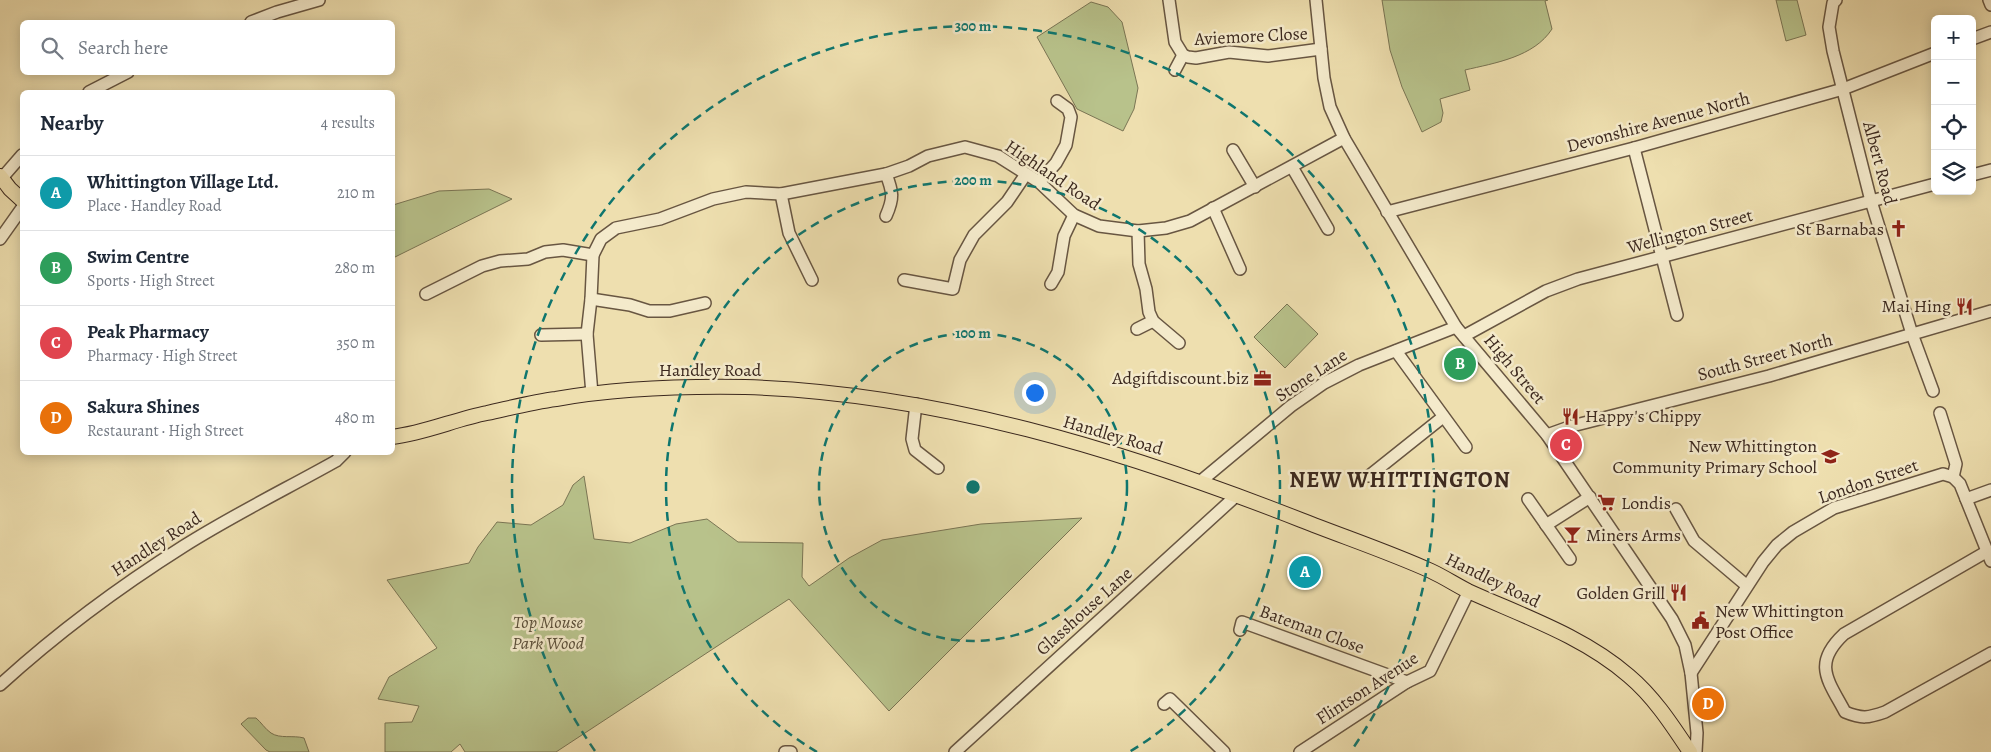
<!DOCTYPE html>
<meta charset="utf-8">
<style>
body{margin:0;font-family:Alegreya,serif;background:#f6f6f7;color:#1f2937}
.controls{position:absolute;right:15px;top:15px;display:grid;overflow:hidden;border-radius:8px;box-shadow:0 2px 12px #0003}
.controls button{width:45px;height:45px;display:grid;place-items:center;padding:0;border:0;border-bottom:1px solid #e0e1e3;background:#fff;color:#1f2937;font:25px sans-serif}
.you{position:absolute;left:1034px;top:392px;width:18px;height:18px;margin:-12px;border:4px solid #fff;border-radius:50%;background:#1a73e8;box-shadow:0 0 0 8px #1a73e833}
.badge{display:grid;place-items:center;width:32px;height:32px;border-radius:50%;background:#d93025;color:#fff;font-size:16px;font-weight:700}
.pin{position:absolute;translate:-50% -50%;border:2px solid #fff;box-shadow:0 1px 5px #0006}
.list{margin:0;padding:0;list-style:none}
h2{display:flex;justify-content:space-between;align-items:center;height:65px;margin:0;padding:0 20px;font-size:21px}
h2 small{font-size:16px;font-weight:400;color:#747a83}
.list li{display:grid;grid-template-columns:32px 1fr auto;gap:15px;align-items:center;box-sizing:border-box;height:75px;padding:0 20px;border-top:1px solid #e0e1e3}
.list b{display:block;font-size:19px;white-space:nowrap}
.list p{margin:0;font-size:16px;white-space:nowrap;color:#747a83}
.list em{font-size:16px;font-style:normal;color:#747a83}
.icon{flex:none;width:28px;height:28px;fill:none;stroke:currentColor;stroke-width:2;stroke-linecap:round;stroke-linejoin:round}
.map{position:relative;flex:none;width:1991px;height:752px;overflow:hidden}
.search{position:absolute;background:#fff;box-shadow:0 2px 12px #0003;left:20px;top:20px;width:375px;height:55px;display:flex;align-items:center;gap:12px;box-sizing:border-box;padding:0 18px;border-radius:8px;color:#747a83;font-size:19px}
.panel{position:absolute;background:#fff;box-shadow:0 2px 12px #0003;left:20px;top:90px;width:375px;height:365px;border-radius:8px}
.map>svg:first-child{display:block}
.green{fill:#b8c28b;stroke:#7a7554}
.lines{fill:none;stroke-linecap:round;stroke-linejoin:round}
.minor-casing{stroke:#685642;stroke-width:14}
.major-casing{stroke:#3b281e;stroke-width:16}
.minor{stroke:#f4eacb;stroke-width:11}
.major{stroke:#eedfaf;stroke-width:14}
.ring{fill:none;stroke:#0f766e;stroke-width:2.5;stroke-dasharray:9 6}
.labels{text-anchor:middle;dominant-baseline:central;stroke-width:5;stroke-linejoin:round;paint-order:stroke}
.street-label{font-size:18px;fill:#3b281e;stroke:#f4eacb}
.poi-label{font-size:18px;fill:#3b281e;stroke:#f4eacb;text-anchor:end}
.park-label{font-size:18px;font-style:italic;fill:#5a4e39;stroke:#f4eacb}
.district-label{font-size:22px;font-weight:bold;letter-spacing:1px;fill:#3b281e;stroke:#f4eacb}
.centre{fill:#0f766e;stroke:#f4eacb;stroke-width:2.5}
.ring-label{font-size:15px;text-anchor:middle;font-weight:bold;fill:#0f766e;stroke:#f4eacb;stroke-width:5;stroke-linejoin:round;paint-order:stroke}
</style>
<div class="map">
<svg width="1991" height="752" viewBox="0 0 1991 752">
<rect width="100%" height="100%" fill="#eedfaf"/>
<filter id="stains"><feTurbulence type="fractalNoise" baseFrequency=".004" numOctaves="4"/><feColorMatrix values="0 0 0 0 .2 0 0 0 0 .09 0 0 0 0 .02 0 0 0 .5 -.17"/></filter>
<radialGradient id="worn" r=".72"><stop offset=".6" stop-color="#630" stop-opacity="0"/><stop offset="1" stop-color="#630" stop-opacity=".3"/></radialGradient>
<g class="green">
<path d="M1382,0h166l-3,1 7,28c-18,28 -57,34 -87,41l5,20 -30,9 3,14 -2,9 -19,10 -20,-45 -12,-37z"/>
<path d="M1776,0h21l9,35 -20,6z"/>
<path d="M1091,2l17,5 14,15 16,66 -4,21 -11,22 -46,-22 -40,-72z"/>
<path d="M489,189l23,10 -119,59v-53l46,-14z"/>
<path d="M1287,304l31,30 -33,34 -31,-31z"/>
<path d="M584,476l10,63 36,4 46,-19 31,-5 31,23 65,1 -1,34 7,9 40,-28 33,-18 99,-16 101,-6 -193,193 -100,-112 -233,153h-91l-5,-8 -9,8h-66v-29l27,-1 7,-16 -41,-7 11,-22 48,-29 -50,-68 82,-17 9,-16 19,-25 34,3 32,-20 10,-20z"/>
<path d="M248,718h8c5,4 9,11 15,15 9,6 22,2 33,5l5,14h-39l-4,-2 -25,-26z"/>
</g>
<g class="lines">
<defs>
<g id="minor">
<path d="M1169,0l6,42 8,13 5,2 8,1 33,-6 39,4 53,-7"/>
<path d="M1316,0l8,78 6,29 14,31 112,189 91,108 125,184 13,26 6,28 6,60 -1,19"/>
<path d="M1836,0l-3,3 -4,24 4,24 38,150 41,133 21,57"/>
<path d="M1989,0l2,5"/>
<path d="M251,22l26,-10 42,-12"/>
<path d="M1972,39l19,-7"/>
<path d="M1175,70l8,-15"/>
<path d="M89,92l39,-20"/>
<path d="M1634,148l43,167"/>
<path d="M1233,150l22,37"/>
<path d="M1292,167l36,62"/>
<path d="M1972,175l19,-5"/>
<path d="M2,178l20,-23"/>
<path d="M1039,182l17,-19 10,-18 5,-28 -3,-8 -11,-8"/>
<path d="M781,194l8,39 23,47"/>
<path d="M1213,208l27,61"/>
<path d="M1387,212l247,-64 209,-59 92,-36"/>
<path d="M886,216c8,-18 7,-24 0,-42"/>
<path d="M1138,231l1,33 7,25 3,23 4,9 26,22"/>
<path d="M0,239l22,-31"/>
<path d="M904,280l49,9 7,-29 14,-25 33,-33 19,-28"/>
<path d="M1051,284l7,-12 6,-36 10,-21"/>
<path d="M426,294l56,-28 18,-5 28,-2 17,-7 18,-2 30,5"/>
<path d="M591,299l39,6 19,6h21l35,-8"/>
<path d="M1137,329l16,-8"/>
<path d="M541,335l46,-1"/>
<path d="M1464,336l82,-45 32,-12 357,-95"/>
<path d="M1396,351l70,96"/>
<path d="M592,394l-5,-60 4,-35 2,-44 8,-16 15,-11 44,-9 53,-20 33,-7 35,2 105,-20 23,-8 19,-10 37,-9 33,9 41,26 35,33 25,11 39,5 28,-3 24,-7 154,-83"/>
<path d="M916,404l-4,35 3,11 23,18"/>
<path d="M1940,413l16,51 -3,13"/>
<path d="M1547,435l25,-9 197,-50 222,-65"/>
<path d="M1369,476l74,-59"/>
<path d="M1201,481l90,-75 33,-23 35,-18 97,-38"/>
<path d="M1528,499l42,60"/>
<path d="M1966,499l25,-9"/>
<path d="M1676,509l18,32 52,44"/>
<path d="M1546,525l44,-28"/>
<path d="M1986,552l-142,82c-32,30 -16,46 1,78 17,7 23,6 40,0l106,-59"/>
<path d="M1240,630l2,-8 165,60"/>
<path d="M1691,673l72,-111 14,-17 16,-13 41,-24 109,-34 10,3 7,7 31,77"/>
<path d="M0,685c57,-52 119,-98 184,-139 49,-31 102,-57 152,-85l9,-9"/>
<path d="M1164,704l6,-5 54,53"/>
<path d="M785,752h6"/>
<path d="M955,752l282,-257"/>
<path d="M1300,752l107,-70 23,-11 39,-80"/>
</g>
<g id="major">
<path d="M0,176l10,13 12,11"/>
<path d="M392,437c33,-4 64,-18 95,-24 23,-5 46,-11 69,-14 62,-11 126,-13 189,-12 192,6 378,63 556,133 43,17 88,32 130,51 13,6 25,14 37,20 55,25 115,45 161,85 25,21 43,49 61,76"/>
</g>
</defs>
<use href="#minor" class="minor-casing"/>
<use href="#major" class="major-casing"/>
<use href="#minor" class="minor"/>
<use href="#major" class="major"/>
</g>
<g class="ring">
<circle cx="973" cy="487" r="154"/>
<path d="M817 752A307 307 0 1 1 1129 752"/>
<path d="M595 751A461 461 0 1 1 1351 751"/>
</g>
<defs>
<symbol id="church-bare" viewBox="-9 -9 18 18"><path d="M-1.2-6h2.4v3.5h3.3v2.4h-3.3V6h-2.4V-.1h-3.3v-2.4h3.3Z" fill="#8f2418" stroke="#f4eacb" stroke-width="2.5" paint-order="stroke"/></symbol>
<symbol id="restaurant-bare" viewBox="-9 -9 18 18"><path d="M-5-6h1v4h1v-4h1v4h1v-4h1v5L-1.5 .5V6h-2V.5L-5-1ZM5-6V6H3V1.5H1.5Q1.5-4 5-6Z" fill="#8f2418" stroke="#f4eacb" stroke-width="2.5" paint-order="stroke"/></symbol>
<symbol id="office-bare" viewBox="-9 -9 18 18"><path d="M-6-3h4V-5.5h4V-3h4V5H-6ZM-1-4.5V-3h2v-1.5ZM-6 0V1H6V0Z" fill="#8f2418" stroke="#f4eacb" stroke-width="2.5" paint-order="stroke"/></symbol>
<symbol id="school-bare" viewBox="-9 -9 18 18"><path d="M0-5L7-2L0 1L-7-2ZM-4 1L0 2.5L4 1V4Q0 6-4 4Z" fill="#8f2418" stroke="#f4eacb" stroke-width="2.5" paint-order="stroke"/></symbol>
<symbol id="supermarket-bare" viewBox="-9 -9 18 18"><path d="M-6-5.5h2.5l.6 2H6L4.5 2H-2.5L-4.4-4H-6ZM-1.5 3.2a1.3 1.3 0 1 0 .1 0ZM3 3.2a1.3 1.3 0 1 0 .1 0Z" fill="#8f2418" stroke="#f4eacb" stroke-width="2.5" paint-order="stroke"/></symbol>
<symbol id="bar-bare" viewBox="-9 -9 18 18"><path d="M-6-5H6L.8 .8V4.5H3.5V6h-7V4.5H-.8V.8Z" fill="#8f2418" stroke="#f4eacb" stroke-width="2.5" paint-order="stroke"/></symbol>
<symbol id="civic-bare" viewBox="-9 -9 18 18"><path d="M-.6-6.5H3V-4.5H.6V-3L4-1V1h2V6H-6V1h2V-1L-.6-3ZM-1.2 2.5V6h2.4V2.5Z" fill="#8f2418" stroke="#f4eacb" stroke-width="2.5" paint-order="stroke"/></symbol>
</defs>
<g fill-rule="evenodd">
<use href="#church-bare" x="1886" y="216" width="25" height="25"/>
<use href="#restaurant-bare" x="1952" y="294" width="25" height="25"/>
<use href="#office-bare" x="1250" y="366" width="25" height="25"/>
<use href="#restaurant-bare" x="1558" y="404" width="25" height="25"/>
<use href="#school-bare" x="1818" y="444" width="25" height="25"/>
<use href="#supermarket-bare" x="1594" y="490" width="25" height="25"/>
<use href="#bar-bare" x="1560" y="522" width="25" height="25"/>
<use href="#restaurant-bare" x="1666" y="580" width="25" height="25"/>
<use href="#civic-bare" x="1688" y="608" width="25" height="25"/>
</g>
<g class="labels">
<g class="street-label">
<text transform="translate(1251 36) rotate(-3)">Aviemore Close</text>
<text transform="translate(1658 122) rotate(-15)">Devonshire Avenue North</text>
<text transform="translate(1880 163) rotate(75)">Albert Road</text>
<text transform="translate(1053 175) rotate(34)">Highland Road</text>
<text transform="translate(1690 231) rotate(-15)">Wellington Street</text>
<text transform="translate(1765 357) rotate(-15)">South Street North</text>
<text transform="translate(1515 369) rotate(50)">High Street</text>
<text x="710" y="370">Handley Road</text>
<text transform="translate(1311 375) rotate(-33)">Stone Lane</text>
<text transform="translate(1113 435) rotate(16)">Handley Road</text>
<text transform="translate(1868 481) rotate(-19)">London Street</text>
<text transform="translate(156 544) rotate(-33)">Handley Road</text>
<text transform="translate(1493 580) rotate(26)">Handley Road</text>
<text transform="translate(1084 611) rotate(-42)">Glasshouse Lane</text>
<text transform="translate(1312 629) rotate(20)">Bateman Close</text>
<text transform="translate(1367 688) rotate(-33)">Flintson Avenue</text>
</g>
<g class="poi-label">
<text x="1884" y="229">St Barnabas</text>
<text x="1951" y="306">Mai Hing</text>
<text x="1249" y="378">Adgiftdiscount.biz</text>
<text x="1585" y="416" text-anchor="start">Happy's Chippy</text>
<text x="1817" y="446">New Whittington<tspan x="1817" dy="21">Community Primary School</tspan></text>
<text x="1621" y="503" text-anchor="start">Londis</text>
<text x="1586" y="535" text-anchor="start">Miners Arms</text>
<text x="1665" y="593">Golden Grill</text>
<text x="1715" y="611" text-anchor="start">New Whittington<tspan x="1715" dy="21">Post Office</tspan></text>
</g>
<g class="park-label">
<text x="548" y="622">Top Mouse<tspan x="548" dy="21">Park Wood</tspan></text>
</g>
<g class="district-label">
<text x="1400" y="480">NEW WHITTINGTON</text>
</g>
</g>
<circle cx="973" cy="487" r="8" class="centre"/>
<g class="ring-label">
<text x="973" y="31">300 m</text>
<text x="973" y="185">200 m</text>
<text x="973" y="338">100 m</text>
</g>
<rect width="100%" height="100%" filter="url(#stains)"/>
<rect width="100%" height="100%" fill="url(#worn)"/>
</svg>
<div class="controls">
<button>+</button>
<button>−</button>
<button><svg class="icon" aria-label="locate" viewBox="0 0 24 24"><circle cx="12" cy="12" r="6"/><path d="M12 2v4M12 18v4M2 12h4M18 12h4"/></svg></button>
<button><svg class="icon" aria-label="layers" viewBox="0 0 24 24"><path d="M12 4l9 5-9 5-9-5zM3 14l9 5 9-5"/></svg></button>
</div>
<div class="you"></div>
<div class="pin badge" style="left:1305px;top:572px;background:#0f9aa8">A</div>
<div class="pin badge" style="left:1460px;top:364px;background:#2e9e5b">B</div>
<div class="pin badge" style="left:1566px;top:445px;background:#e0444e">C</div>
<div class="pin badge" style="left:1708px;top:704px;background:#e8710a">D</div>
<div class="search"><svg class="icon" aria-label="search" viewBox="0 0 24 24"><circle cx="10" cy="10" r="6"/><path d="M15 15l6 6"/></svg>Search here</div>
<section class="panel">
<h2>Nearby<small>4 results</small></h2>
<ul class="list">
<li><span class="badge" style="background:#0f9aa8">A</span><div><b>Whittington Village Ltd.</b><p>Place · Handley Road</p></div><em>210 m</em></li>
<li><span class="badge" style="background:#2e9e5b">B</span><div><b>Swim Centre</b><p>Sports · High Street</p></div><em>280 m</em></li>
<li><span class="badge" style="background:#e0444e">C</span><div><b>Peak Pharmacy</b><p>Pharmacy · High Street</p></div><em>350 m</em></li>
<li><span class="badge" style="background:#e8710a">D</span><div><b>Sakura Shines</b><p>Restaurant · High Street</p></div><em>480 m</em></li>
</ul>
</section>
</div>
